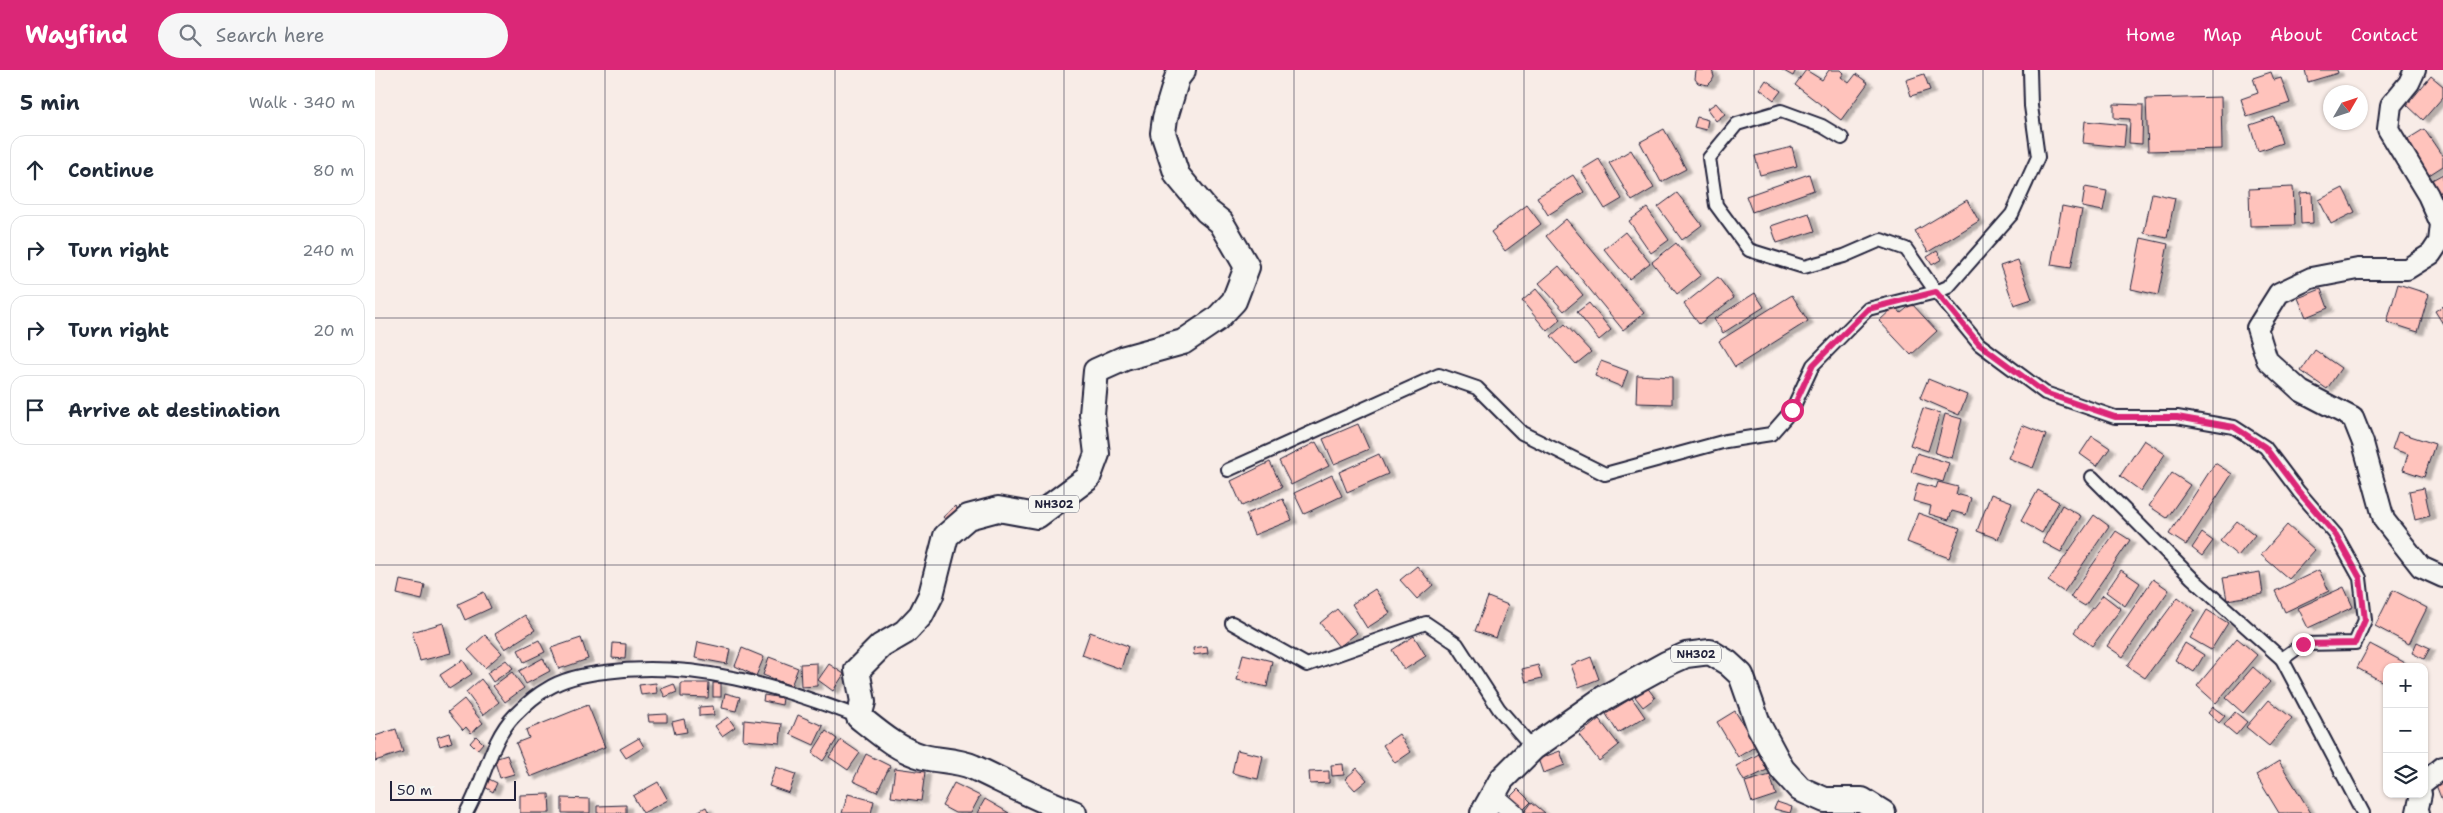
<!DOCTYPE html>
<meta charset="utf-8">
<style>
body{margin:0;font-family:"Shantell Sans",sans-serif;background:#f6f6f7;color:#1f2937}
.controls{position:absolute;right:15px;bottom:15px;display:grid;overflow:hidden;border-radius:10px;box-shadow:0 1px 4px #0004}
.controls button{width:45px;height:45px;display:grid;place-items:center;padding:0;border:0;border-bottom:1px solid #e0e1e3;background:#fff;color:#1f2937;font:25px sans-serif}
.compass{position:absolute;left:1948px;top:15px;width:45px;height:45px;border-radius:50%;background:#fff;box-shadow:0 1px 4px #0004;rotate:51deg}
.scale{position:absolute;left:15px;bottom:12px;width:126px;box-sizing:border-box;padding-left:5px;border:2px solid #22223b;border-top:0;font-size:14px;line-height:18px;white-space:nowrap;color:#22223b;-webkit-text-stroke:4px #f6f6f2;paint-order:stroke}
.stop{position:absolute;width:15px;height:15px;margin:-11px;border:4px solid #db2777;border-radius:50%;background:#fff}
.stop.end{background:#db2777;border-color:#fff;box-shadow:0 1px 5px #0008}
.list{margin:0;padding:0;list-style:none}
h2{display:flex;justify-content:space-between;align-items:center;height:65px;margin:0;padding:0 20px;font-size:21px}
h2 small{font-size:16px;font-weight:400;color:#747a83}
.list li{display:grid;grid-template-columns:32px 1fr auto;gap:15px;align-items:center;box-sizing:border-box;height:70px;margin:0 10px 10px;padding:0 10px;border:1px solid #e0e1e3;border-radius:15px}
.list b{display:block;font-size:19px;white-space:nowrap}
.list em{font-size:16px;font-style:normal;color:#747a83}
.icon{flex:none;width:28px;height:28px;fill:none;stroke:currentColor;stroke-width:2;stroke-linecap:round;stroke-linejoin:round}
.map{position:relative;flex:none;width:2068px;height:743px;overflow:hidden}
header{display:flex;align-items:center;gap:30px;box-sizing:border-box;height:70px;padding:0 25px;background:#db2777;color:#fff}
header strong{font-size:24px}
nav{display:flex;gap:28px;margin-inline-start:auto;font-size:18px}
.search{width:350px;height:45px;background:#f6f6f7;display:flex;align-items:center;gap:12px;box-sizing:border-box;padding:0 18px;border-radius:28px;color:#747a83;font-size:19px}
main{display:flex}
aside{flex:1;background:#fff}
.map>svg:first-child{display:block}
.building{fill:#ffc3bc;stroke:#22223b;filter:url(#shadow)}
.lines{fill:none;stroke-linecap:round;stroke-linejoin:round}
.street-casing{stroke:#22223b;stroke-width:16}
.secondary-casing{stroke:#22223b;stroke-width:22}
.primary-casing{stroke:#22223b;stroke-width:24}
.highway-casing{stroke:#22223b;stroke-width:28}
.street{stroke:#f6f6f2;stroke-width:12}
.secondary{stroke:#f6f6f2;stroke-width:19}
.primary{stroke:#f6f6f2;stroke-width:20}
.highway{stroke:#f6f6f2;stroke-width:24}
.route{stroke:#db2777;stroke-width:6}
.grid{fill:none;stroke:#22223b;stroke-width:1;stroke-opacity:0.55}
.labels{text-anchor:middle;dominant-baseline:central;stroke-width:4.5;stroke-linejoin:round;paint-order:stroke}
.shield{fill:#f6f6f2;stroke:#626272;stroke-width:1}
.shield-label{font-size:11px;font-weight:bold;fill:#22223b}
</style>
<header>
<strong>Wayfind</strong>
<div class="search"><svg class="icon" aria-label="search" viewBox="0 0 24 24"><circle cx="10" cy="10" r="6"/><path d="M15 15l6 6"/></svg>Search here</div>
<nav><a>Home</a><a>Map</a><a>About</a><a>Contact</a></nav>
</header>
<main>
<aside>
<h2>5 min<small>Walk · 340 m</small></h2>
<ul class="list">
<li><svg class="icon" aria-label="ahead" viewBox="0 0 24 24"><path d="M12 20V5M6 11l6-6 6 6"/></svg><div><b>Continue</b></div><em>80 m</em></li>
<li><svg class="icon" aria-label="right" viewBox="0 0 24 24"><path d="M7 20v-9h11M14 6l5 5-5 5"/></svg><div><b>Turn right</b></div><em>240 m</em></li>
<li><svg class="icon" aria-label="right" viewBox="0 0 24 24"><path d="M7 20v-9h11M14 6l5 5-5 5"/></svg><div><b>Turn right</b></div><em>20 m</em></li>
<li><svg class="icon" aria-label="arrive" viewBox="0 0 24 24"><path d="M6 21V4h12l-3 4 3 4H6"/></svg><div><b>Arrive at destination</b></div></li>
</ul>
</aside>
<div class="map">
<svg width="2068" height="743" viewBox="0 0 2068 743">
<defs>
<filter id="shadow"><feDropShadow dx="5.5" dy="3" stdDeviation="1" flood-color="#0004"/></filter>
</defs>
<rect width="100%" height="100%" fill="#f8ece7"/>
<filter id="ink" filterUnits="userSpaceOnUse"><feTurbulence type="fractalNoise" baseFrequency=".02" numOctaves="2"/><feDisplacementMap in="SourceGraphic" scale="10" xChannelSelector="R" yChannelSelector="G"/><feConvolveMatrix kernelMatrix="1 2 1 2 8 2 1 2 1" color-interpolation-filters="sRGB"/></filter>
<g filter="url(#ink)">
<g class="building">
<path d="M1321,0h16l2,7 -2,4 -4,4 -10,-2 -3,-4z"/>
<path d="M1407,0h14l-3,6z"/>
<path d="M1431,0l16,10 7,-10h12l3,3 -3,4 8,6 7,-9 12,9 -27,37 -46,-35z"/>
<path d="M1930,0h32l1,3 -30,9z"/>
<path d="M1896,2l3,8 7,-2 9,25 -43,14 -6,-18 17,-6 -5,-15z"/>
<path d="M1549,4l6,16 -19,6 -5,-16z"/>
<path d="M2056,6l12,10v11l-20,23 -16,-15z"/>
<path d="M1391,10l15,11 -7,9 -14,-11z"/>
<path d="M1846,27l1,52 -74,2 -2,-52z"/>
<path d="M1341,33l9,11 -9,7 -9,-12z"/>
<path d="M1739,34l29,1 -1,39 -13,-1 1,-24 -16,-1z"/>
<path d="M1322,47l11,3 -2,10 -12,-3z"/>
<path d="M1899,47l8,26 -24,8 -8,-26z"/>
<path d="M1710,51l41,4 -2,22 -41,-4z"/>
<path d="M1289,59l22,40 -25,13 -21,-40z"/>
<path d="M2049,59l19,28v9l-17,11 -23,-35z"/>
<path d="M1417,77l5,19 -37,9 -5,-19z"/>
<path d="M1256,80l23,38 -22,13 -23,-38z"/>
<path d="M1224,89l23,40 -17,10 -24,-39z"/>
<path d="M1434,104l5,16 -62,22 -6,-16z"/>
<path d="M2068,104v27l-11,-21z"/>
<path d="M1198,105l11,17 -36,23 -11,-18z"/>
<path d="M1710,117l22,4 -4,20 -21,-4z"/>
<path d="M1918,117l2,38 -45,1 -1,-37z"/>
<path d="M1968,118l12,24 -24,12 -12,-24z"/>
<path d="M1937,122l1,31 -12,1 -1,-31z"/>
<path d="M1302,123l25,32 -20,15 -24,-33z"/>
<path d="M1777,123l23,5 -8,40 -23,-5z"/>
<path d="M1592,130l12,21 -51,31 -13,-21z"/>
<path d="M1152,135l14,19 -36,27 -14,-19z"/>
<path d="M1687,136l20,4 -11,58 -20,-3z"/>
<path d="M1272,138l22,32 -18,13 -22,-32z"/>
<path d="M1434,143l6,18 -38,12 -6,-17z"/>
<path d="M1191,149l78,94 -21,17 -77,-94z"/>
<path d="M1250,162l25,31 -21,16 -25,-30z"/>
<path d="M1766,168l27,6 -10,51 -27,-6z"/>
<path d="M1301,173l25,32 -24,19 -25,-32z"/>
<path d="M1562,181l5,8 -10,6 -5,-8z"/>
<path d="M1643,190l14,39 -18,6 -14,-39z"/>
<path d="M1184,196l24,29 -19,16 -25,-28z"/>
<path d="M1343,207l16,21 -35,26 -15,-20z"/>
<path d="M2023,214l31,10 -11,38 -31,-10z"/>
<path d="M1161,219l25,30 -14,12 -25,-30z"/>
<path d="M1946,219l7,19 -22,9 -8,-19z"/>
<path d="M1380,223l9,14 -41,26 -9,-14z"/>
<path d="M1417,225l16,26 -73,46 -16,-26z"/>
<path d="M1214,233l22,27 -12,10 -22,-28z"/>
<path d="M1537,234l25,27 -26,24 -32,-34 16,-15 6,7z"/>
<path d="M2068,236v18l-8,-13z"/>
<path d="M1190,254l26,28 -15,12 -25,-28z"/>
<path d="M1940,280l26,18 -14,21 -26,-18z"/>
<path d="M1226,291l27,10 -6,16 -27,-11z"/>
<path d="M1262,305l35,2v27l-36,-1z"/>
<path d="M1553,309l39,16 -8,20 -39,-17z"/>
<path d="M1548,338l17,5 -12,38 -18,-6z"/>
<path d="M1570,344l17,5 -10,39 -17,-5z"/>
<path d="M983,354l11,25 -35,15 -11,-25z"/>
<path d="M1647,355l24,10 -13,33 -25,-10z"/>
<path d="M2023,362l37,12 -11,33 -21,-7 5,-16 -16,-5z"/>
<path d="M1717,366l18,12 -13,18 -17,-12z"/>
<path d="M1769,370l21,14 -24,37 -21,-15z"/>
<path d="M941,372l13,24 -38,19 -12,-24z"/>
<path d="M1542,383l32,10 -6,19 -32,-10z"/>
<path d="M1004,384l9,20 -41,18 -8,-20z"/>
<path d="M895,392l12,25 -40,19 -11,-25z"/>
<path d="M1840,393l17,11 -46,71 -17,-11z"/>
<path d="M1797,403l18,12 -23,33 -18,-12z"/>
<path d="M957,405l10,21 -38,18 -10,-21z"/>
<path d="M1563,412l20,5 -2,7 15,4 -5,17 -14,-4 -3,9 -20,-6 2,-8 -18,-5 5,-18 18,5z"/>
<path d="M2049,418l6,28 -15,4 -6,-29z"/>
<path d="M1663,420l21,12 -17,31 -21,-12z"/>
<path d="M1616,424l21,8 -14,37 -21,-8z"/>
<path d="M908,429l9,21 -38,15 -8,-21z"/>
<path d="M1687,435l19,11 -20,36 -19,-10z"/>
<path d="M580,436l6,7 -12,11 -6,-7z"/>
<path d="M1543,443l42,15 -11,30 -42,-16z"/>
<path d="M1719,445l15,11 -45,66 -16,-11z"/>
<path d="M1862,451l18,14 -17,21 -18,-15z"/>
<path d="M1912,455l28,25 -26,29 -28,-24z"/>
<path d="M1741,461l14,9 -45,66 -15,-9z"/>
<path d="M1827,463l11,8 -11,15 -10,-8z"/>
<path d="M1042,496l16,19 -16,14 -17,-19z"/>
<path d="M1746,500l19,13 -15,23 -19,-14z"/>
<path d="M1944,500l10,21 -44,21 -10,-21z"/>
<path d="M1885,502l3,22 -36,6 -4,-22z"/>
<path d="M1778,509l16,11 -46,67 -16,-11z"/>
<path d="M25,510l25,5 -3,15 -25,-6z"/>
<path d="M1969,517l9,20 -45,21 -10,-20z"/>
<path d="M1000,519l15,24 -23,15 -15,-24z"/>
<path d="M2018,520l34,18 -18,36 -34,-18z"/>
<path d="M109,522l7,16 -26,12 -7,-16z"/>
<path d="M1728,525l18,14 -29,37 -18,-14z"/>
<path d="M1113,527l20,8 -12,33 -21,-7z"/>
<path d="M1803,527l17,13 -50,68 -18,-12z"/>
<path d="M962,539l20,24 -18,14 -19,-24z"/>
<path d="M1832,540l21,13 -17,27 -21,-12z"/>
<path d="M150,545l10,15 -30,19 -10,-15z"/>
<path d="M68,553l8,30 -31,8 -8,-29z"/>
<path d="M715,562l38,14 -7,23 -39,-14z"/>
<path d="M110,565l17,18 -17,15 -17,-18z"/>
<path d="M1039,566l12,20 -22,14 -12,-20z"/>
<path d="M206,568l7,21 -29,10 -8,-21z"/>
<path d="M1862,568l20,17 -41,48 -19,-17z"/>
<path d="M164,570l6,12 -21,10 -6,-12z"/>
<path d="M323,572l32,7 -3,15 -32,-6z"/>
<path d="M2042,572l13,6 -6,11 -12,-6z"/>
<path d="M238,573l13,1 -1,15 -13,-1z"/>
<path d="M1810,573l19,12 -10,17 -19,-12z"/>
<path d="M1995,574l41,22 -1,1h-23v17l-30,-16z"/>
<path d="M832,576l1,7 -14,2 -1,-7z"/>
<path d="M367,578l22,9 -8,19 -21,-10z"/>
<path d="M868,584l29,7 -5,26 -30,-7z"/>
<path d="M394,587l29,11 -7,18 -28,-11z"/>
<path d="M1216,587l8,22 -20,8 -8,-22z"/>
<path d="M168,588l7,13 -24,13 -7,-13z"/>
<path d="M88,590l9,14 -23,15 -9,-14z"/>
<path d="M131,590l7,8 -20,14 -6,-9z"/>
<path d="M442,593v23l-16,1 -1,-23z"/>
<path d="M454,594l15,10 -11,17 -15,-11z"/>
<path d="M1163,595l4,13 -16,4 -4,-13z"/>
<path d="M1878,597l17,15 -27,31 -17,-15z"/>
<path d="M137,602l12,16 -19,14 -12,-16z"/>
<path d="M106,609l18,23 -16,13 -17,-23z"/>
<path d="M281,613l1,10 -16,2 -2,-10z"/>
<path d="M306,613h28l-1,15 -27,-1z"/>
<rect x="338" y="613" width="8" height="14"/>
<path d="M299,614l3,8 -12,5 -4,-8z"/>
<path d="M1272,617l8,11 -12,9 -8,-10z"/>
<path d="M350,623l15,4 -4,14 -14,-3z"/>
<path d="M389,625l19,3 -1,7 -19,-4z"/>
<path d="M1257,628l13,19 -27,16 -12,-19z"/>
<path d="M89,629l19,24 -12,10 -5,-6 -3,3 -15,-18z"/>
<path d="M1894,630l23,18 -23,28 -23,-19z"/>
<path d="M213,635l17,42 -75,30 -14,-34 13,-5 -3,-8z"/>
<path d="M338,636l1,9 -15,1v-9z"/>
<path d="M1838,637l12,9 -6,7 -11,-10z"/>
<path d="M1360,641l21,35 -18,11 -21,-35z"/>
<path d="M1860,642l12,10 -11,13 -12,-10z"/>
<path d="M292,644v8h-18l-1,-7z"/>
<path d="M423,645l25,11 -9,19 -24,-11z"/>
<path d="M353,647l7,10 -13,9 -7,-10z"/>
<path d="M309,649l3,13 -12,2 -3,-12z"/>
<path d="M1224,649l20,26 -20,16 -20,-26z"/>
<path d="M369,650l38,4 -2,19 -37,-3z"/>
<path d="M21,659l7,23 -28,9v-25z"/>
<path d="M451,661l11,8 -14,22 -11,-8z"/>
<path d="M74,663l3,9 -12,4 -3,-9z"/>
<path d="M1024,664l12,18 -16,11 -12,-18z"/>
<path d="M101,666l7,7 -6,7 -7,-7z"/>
<path d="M264,668l5,9 -18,11 -6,-9z"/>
<path d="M466,670l19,13 -12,17 -19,-13z"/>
<path d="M862,680l26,6 -5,23 -26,-6z"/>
<path d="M1185,681l5,14 -22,8 -5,-14z"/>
<path d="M491,684l24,12 -13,26 -24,-11z"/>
<path d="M1384,684l8,16 -23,11 -8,-15z"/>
<path d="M132,685l7,19 -14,4 -6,-19z"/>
<path d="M1904,691l32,52h-32l-23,-38z"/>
<path d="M968,694l1,11 -12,1 -1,-11z"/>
<path d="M401,697l20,7 -7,19 -20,-7z"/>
<path d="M520,698l30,4 -4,29 -30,-4z"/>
<path d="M982,698l10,12 -12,10 -10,-11z"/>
<path d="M954,701v12l-19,1 -1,-12z"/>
<path d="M1395,705l6,20 -24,8 -7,-21z"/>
<path d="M114,709l8,4 -4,9 -8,-5z"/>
<path d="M283,712l10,18 -25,13 -10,-17z"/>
<path d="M579,713l26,13 -9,17h-16l-13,-7z"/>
<path d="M2068,713v20l-7,-18z"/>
<path d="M1143,719l13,13 -10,10 -13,-13z"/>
<path d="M174,724l1,19h-30v-18z"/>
<path d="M473,724l26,7 -3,12h-29z"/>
<path d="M187,728l28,1v14h-28z"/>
<path d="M610,729l24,14h-32z"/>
<path d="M1157,732l13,11h-21z"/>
<path d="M1402,732l15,5 -2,6 -16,-4z"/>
<path d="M251,735v8h-29v-7z"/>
<path d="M331,737l3,6h-14z"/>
</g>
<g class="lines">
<defs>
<g id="street">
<path d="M1467,68l-20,-12 -41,-15 -44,13 -28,34 7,47 33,45 55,17 40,-11 37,-16 25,9 30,43 43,52 66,49 70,24h62l57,10 31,20 34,45 37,43 24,43 5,42 -10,23 -52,1 -21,15 81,154"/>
<path d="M853,400l211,-95 38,13 45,45 83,41 121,-33 45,-7 21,-24 21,-45 55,-56 68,-17 12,-5 64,-73 26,-57 -7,-51 -1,-36"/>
<path d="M1717,407l100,101 90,81"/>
<path d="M857,553l75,42 119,-42 31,21 42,65 34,39"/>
<path d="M91,743c18,-30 24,-73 49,-98 9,-9 21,-20 32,-26 16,-10 39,-15 58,-17 88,-12 173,14 254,45"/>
</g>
<path id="secondary" d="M1118,725l21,18"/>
<g id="primary">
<path d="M2040,0l-6,13 -18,22 -3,24 40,66 13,29 -2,18 -8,12 -24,15h-49l-47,9 -32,15 -22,35 10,32 34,31 52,27 10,25 21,77 37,47 22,10"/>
<path d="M2049,712l19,-15"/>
<path d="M2044,743l-2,-1 4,-18"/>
</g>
<g id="highway">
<path d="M699,743c-35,-13 -67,-30 -101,-46 -16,-7 -33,-6 -49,-10 -26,-7 -45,-24 -65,-40l4,-15 -6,-32 24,-24 24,-14 16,-17 10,-20 15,-59 22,-19 30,-8 39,7 51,-38 9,-24 -5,-40 4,-43 29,-13 58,-16 34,-23 17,-18 13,-34 -26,-45 -14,-11 -30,-36 -14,-42 2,-15 12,-40 6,-8"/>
<path d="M1108,743l19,-34 31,-31 71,-50 62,-34 20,-9 24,-3 18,11 13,12 18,51 23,43 18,20 25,11h37l21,13"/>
</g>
</defs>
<use href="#street" class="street-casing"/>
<use href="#secondary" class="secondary-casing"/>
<use href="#primary" class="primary-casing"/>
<use href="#highway" class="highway-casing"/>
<use href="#street" class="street"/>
<use href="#secondary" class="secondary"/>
<use href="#primary" class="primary"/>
<use href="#highway" class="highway"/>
</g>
</g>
<g class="lines" filter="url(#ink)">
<path class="route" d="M1417,340l21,-45 55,-56 68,-17 43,52 66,49 70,24h62l57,10 31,20 34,45 37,43 24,43 5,42 -10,23 -52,1"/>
</g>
<path class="grid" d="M230,0v743M460,0v743M689,0v743M919,0v743M1149,0v743M1379,0v743M1608,0v743M1838,0v743M0,248h2068M0,495h2068"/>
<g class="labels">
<g class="shield">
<rect x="654" y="425.5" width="50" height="17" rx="4"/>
<rect x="1296" y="575.5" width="50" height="17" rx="4"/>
</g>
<g class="shield-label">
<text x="679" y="434">NH302</text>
<text x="1321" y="584">NH302</text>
</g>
</g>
</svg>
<div class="controls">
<button>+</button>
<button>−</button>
<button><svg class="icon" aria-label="layers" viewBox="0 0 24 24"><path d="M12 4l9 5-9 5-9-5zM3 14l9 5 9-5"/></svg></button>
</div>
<svg class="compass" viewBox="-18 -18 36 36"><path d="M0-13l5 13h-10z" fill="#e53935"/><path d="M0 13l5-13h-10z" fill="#747a83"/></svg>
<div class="scale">50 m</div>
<div class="stop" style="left:1417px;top:340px"></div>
<div class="stop end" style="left:1928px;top:574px"></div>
</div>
</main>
